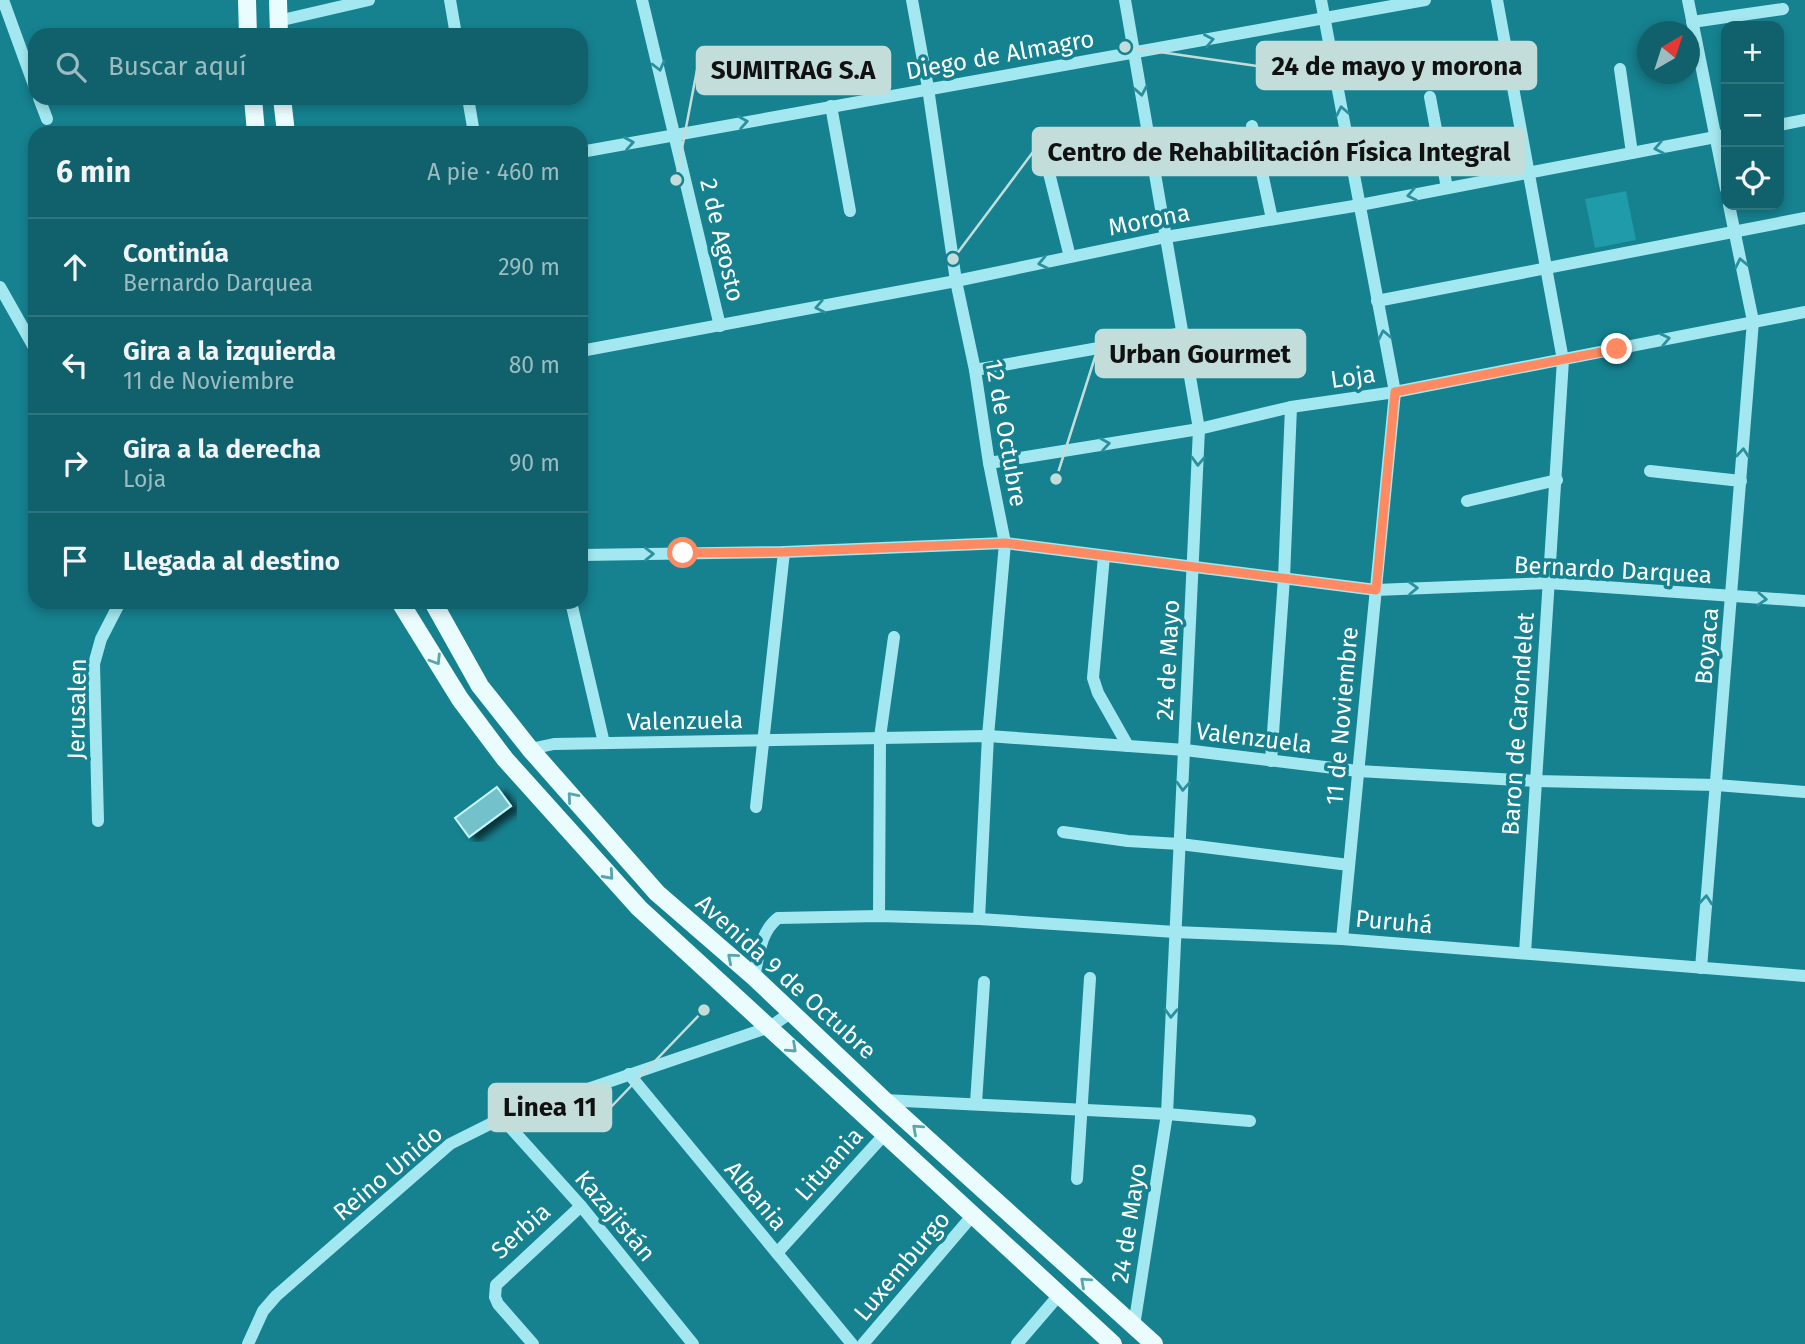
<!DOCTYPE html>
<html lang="es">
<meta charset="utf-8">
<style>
body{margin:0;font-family:"Fira Sans",sans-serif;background:#196771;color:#f1f3f6}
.controls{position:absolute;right:21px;top:21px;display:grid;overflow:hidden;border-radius:14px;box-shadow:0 4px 10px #0003}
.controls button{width:63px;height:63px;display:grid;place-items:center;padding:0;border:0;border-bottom:2px solid #30757e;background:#10616b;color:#f1f3f6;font:35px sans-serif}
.compass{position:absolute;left:1637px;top:21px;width:63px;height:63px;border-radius:50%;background:#10616b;box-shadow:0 4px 10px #0003;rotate:39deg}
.stop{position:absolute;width:21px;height:21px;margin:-16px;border:5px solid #ff8a61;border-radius:50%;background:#fff}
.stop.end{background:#ff8a61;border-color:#fff;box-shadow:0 2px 7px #0008}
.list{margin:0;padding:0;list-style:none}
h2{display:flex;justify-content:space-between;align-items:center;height:91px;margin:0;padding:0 28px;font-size:30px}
h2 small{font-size:23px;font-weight:400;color:#9cbcc1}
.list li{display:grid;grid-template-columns:46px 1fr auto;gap:21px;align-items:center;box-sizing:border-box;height:98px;padding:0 28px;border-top:2px solid #30757e}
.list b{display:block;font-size:26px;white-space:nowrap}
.list p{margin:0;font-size:23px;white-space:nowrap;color:#9cbcc1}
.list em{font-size:23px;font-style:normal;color:#9cbcc1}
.icon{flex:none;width:38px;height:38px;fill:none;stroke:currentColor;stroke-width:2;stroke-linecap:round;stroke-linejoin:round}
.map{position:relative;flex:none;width:1805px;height:1344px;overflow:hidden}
.search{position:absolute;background:#10616b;box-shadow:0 4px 10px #0003;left:28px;top:28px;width:560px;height:77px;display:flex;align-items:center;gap:18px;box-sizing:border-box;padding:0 24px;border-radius:21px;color:#9cbcc1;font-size:26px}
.panel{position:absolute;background:#10616b;box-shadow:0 4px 10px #0003;left:28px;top:126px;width:560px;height:483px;border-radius:21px}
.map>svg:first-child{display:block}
.green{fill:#1f9ba9}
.building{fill:#73c2cb;stroke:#c9f6fb;stroke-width:2;filter:url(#shadow)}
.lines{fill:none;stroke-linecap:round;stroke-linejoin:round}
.minor{stroke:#a3e8f0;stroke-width:12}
.major{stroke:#ebfcff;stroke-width:18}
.oneway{stroke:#2b909e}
.oneway2{stroke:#56a6b1}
.route{stroke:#ff8a61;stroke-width:9}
.labels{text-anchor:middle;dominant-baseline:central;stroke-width:7;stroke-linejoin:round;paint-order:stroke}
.street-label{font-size:24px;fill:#fff;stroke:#16818f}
.leader{fill:none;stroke:#c3dddb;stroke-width:2.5}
.callout-dot{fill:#c3dddb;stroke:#16818f;stroke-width:2.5}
.callout{fill:#c3dddb;stroke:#c3dddb;stroke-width:2.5}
.callout-label{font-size:26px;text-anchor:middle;font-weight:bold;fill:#111}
</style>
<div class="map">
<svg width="1805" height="1344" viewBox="0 0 1805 1344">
<defs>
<filter id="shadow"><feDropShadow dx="8" dy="4.5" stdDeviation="3.5" flood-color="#0009"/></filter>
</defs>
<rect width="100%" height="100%" fill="#16818f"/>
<path class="green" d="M1626,191l10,49 -41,8 -10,-49z"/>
<path class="building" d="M497,787l14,19 -42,31 -14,-19z"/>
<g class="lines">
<g class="minor">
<path d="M3,0l32,88"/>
<path d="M450,0l6,35"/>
<path d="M642,0l78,326"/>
<path d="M912,0l16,88 28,193 19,89 14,93 16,80 -17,193 -9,183"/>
<path d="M1125,0l74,429 -32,685 -33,212"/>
<path d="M1321,0l74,392 -53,547"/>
<path d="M1497,0l66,360 -38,593"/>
<path d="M1688,0l38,189"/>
<path d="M278,21l91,-21"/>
<path d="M1692,22l91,-13"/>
<path d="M1620,69l12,84"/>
<path d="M1430,97l17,91"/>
<path d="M39,98l8,21"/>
<path d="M468,98l6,35"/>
<path d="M831,106l19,105"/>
<path d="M1779,125l26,-5"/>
<path d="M1252,126l20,93"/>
<path d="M581,152l844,-152"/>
<path d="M1047,165l23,92"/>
<path d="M0,287l35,62"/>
<path d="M1377,301l428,-83"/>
<path d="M581,351l375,-70 210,-44 194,-32 366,-70"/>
<path d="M975,370l208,-37"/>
<path d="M989,463l210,-34 92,-22 104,-15 410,-80"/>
<path d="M1650,471l91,10"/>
<path d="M1467,501l90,-21"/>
<path d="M581,555l203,-3 221,-9 371,47 172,-7 257,18"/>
<path d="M1104,556l-11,122 5,15 30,53"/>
<path d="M571,602l33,141"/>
<path d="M530,749l24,-5 434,-8 197,14 173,21 178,10 180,4 89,7"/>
<path d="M1271,761l13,-183 7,-171"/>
<path d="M756,807l28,-255"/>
<path d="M98,821l-4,-157 7,-25 19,-37"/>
<path d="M1063,832l65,9 52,3 169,21"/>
<path d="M879,916l1,-179 14,-100"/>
<path d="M1701,968l52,-647 -24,-116"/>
<path d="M754,977c5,-21 6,-45 24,-59l101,-2 100,3 196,13 167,7 463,37"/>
<path d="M629,1074l223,270"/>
<path d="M884,1100l283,14 83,7"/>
<path d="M976,1103l8,-121"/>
<path d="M502,1118l79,88 112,138"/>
<path d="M1077,1179l13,-201"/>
<path d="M777,1253l107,-118"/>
<path d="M248,1344l15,-33 13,-15 174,-152 52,-26 268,-91 20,-14"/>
<path d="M533,1344l-35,-40 -3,-7 1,-12 85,-79"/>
<path d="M863,1344l109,-128"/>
<path d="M1017,1344l42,-49"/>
</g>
<g class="major">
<path d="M247,0l1,35"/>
<path d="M278,0l1,35"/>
<path d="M253,98l3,35"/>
<path d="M282,98l4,35"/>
<path d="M400,602l60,97 45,60 134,149 474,436"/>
<path d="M433,602l47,84 50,63 127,144 97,84 130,123 270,244"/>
</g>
</g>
<defs><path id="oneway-chevron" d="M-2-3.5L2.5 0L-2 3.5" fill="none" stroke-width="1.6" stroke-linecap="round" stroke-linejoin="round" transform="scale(1.75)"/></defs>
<g class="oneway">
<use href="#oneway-chevron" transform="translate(1209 40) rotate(-11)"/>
<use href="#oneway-chevron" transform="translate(659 66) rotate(76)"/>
<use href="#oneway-chevron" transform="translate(1141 91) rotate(80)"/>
<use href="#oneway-chevron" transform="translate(1342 111) rotate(-101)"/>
<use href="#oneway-chevron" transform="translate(743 122) rotate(-10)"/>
<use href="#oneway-chevron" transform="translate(629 143) rotate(-10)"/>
<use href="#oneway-chevron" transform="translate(1659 148) rotate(169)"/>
<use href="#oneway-chevron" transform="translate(1412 195) rotate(169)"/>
<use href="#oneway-chevron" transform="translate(1043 263) rotate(168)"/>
<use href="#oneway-chevron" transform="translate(1741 263) rotate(-102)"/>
<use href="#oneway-chevron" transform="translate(820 307) rotate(169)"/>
<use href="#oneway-chevron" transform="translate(1384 335) rotate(-101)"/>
<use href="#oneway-chevron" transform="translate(1665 339) rotate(-12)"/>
<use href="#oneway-chevron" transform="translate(1105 444) rotate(-9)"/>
<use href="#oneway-chevron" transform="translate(1743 453) rotate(-85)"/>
<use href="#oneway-chevron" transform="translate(1198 461) rotate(92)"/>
<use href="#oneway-chevron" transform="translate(649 554) rotate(-1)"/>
<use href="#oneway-chevron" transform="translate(1413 588) rotate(-2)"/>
<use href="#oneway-chevron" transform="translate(1762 599) rotate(3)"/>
<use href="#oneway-chevron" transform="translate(1183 786) rotate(93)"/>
<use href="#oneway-chevron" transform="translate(1706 900) rotate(-85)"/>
<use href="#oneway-chevron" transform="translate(1171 1013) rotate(92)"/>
</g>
<g class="oneway2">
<use href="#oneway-chevron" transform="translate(436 660) rotate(58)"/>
<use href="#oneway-chevron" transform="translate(572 797) rotate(-131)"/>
<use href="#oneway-chevron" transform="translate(609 875) rotate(48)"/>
<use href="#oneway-chevron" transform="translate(732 958) rotate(-139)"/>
<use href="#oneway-chevron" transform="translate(792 1048) rotate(43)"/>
<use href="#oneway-chevron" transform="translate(917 1129) rotate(-138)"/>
<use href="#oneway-chevron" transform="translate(1085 1282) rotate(-138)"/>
</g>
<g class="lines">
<path class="route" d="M683,553l101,-1 221,-9 371,47 19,-198 222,-43"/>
</g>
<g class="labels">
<g class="street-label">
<text transform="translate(1000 55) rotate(-10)">Diego de Almagro</text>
<text transform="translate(1149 220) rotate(-11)">Morona</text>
<text transform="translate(722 240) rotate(77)">2 de Agosto</text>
<text transform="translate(1353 377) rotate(-8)">Loja</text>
<text transform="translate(1006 433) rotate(80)">12 de Octubre</text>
<text transform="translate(1613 570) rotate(3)">Bernardo Darquea</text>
<text transform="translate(1707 646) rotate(-85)">Boyaca</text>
<text transform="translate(1168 660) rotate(-87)">24 de Mayo</text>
<text transform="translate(77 709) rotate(-89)">Jerusalen</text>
<text transform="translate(1342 716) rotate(-85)">11 de Noviembre</text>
<text transform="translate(685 721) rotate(-1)">Valenzuela</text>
<text transform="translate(1518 724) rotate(-86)">Baron de Carondelet</text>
<text transform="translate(1254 738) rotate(7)">Valenzuela</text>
<text transform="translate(1394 922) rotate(5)">Puruhá</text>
<text transform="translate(786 977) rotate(42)">Avenida 9 de Octubre</text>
<text transform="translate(829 1164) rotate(-48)">Lituania</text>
<text transform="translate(388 1173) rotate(-40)">Reino Unido</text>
<text transform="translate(756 1196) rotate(50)">Albania</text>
<text transform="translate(615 1216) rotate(50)">Kazajistán</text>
<text transform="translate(1129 1223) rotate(-81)">24 de Mayo</text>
<text transform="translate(521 1231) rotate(-42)">Serbia</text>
<text transform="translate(902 1266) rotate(-50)">Luxemburgo</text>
</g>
</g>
<path class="leader" d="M1125 47L1257 66M676 180L697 70M953 259L1033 152M1056 479L1096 354M704 1010L611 1107"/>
<g class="callout-dot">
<circle cx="1125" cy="47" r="7"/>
<circle cx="676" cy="180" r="7"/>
<circle cx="953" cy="259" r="7"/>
<circle cx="1056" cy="479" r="7"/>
<circle cx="704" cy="1010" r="7"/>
</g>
<g class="callout">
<rect x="1257" y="42" width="279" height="47" rx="7"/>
<rect x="697" y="47" width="193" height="47" rx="7"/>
<rect x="1033" y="128" width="491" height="47" rx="7"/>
<rect x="1096" y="330" width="209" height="47" rx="7"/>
<rect x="489" y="1084" width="122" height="47" rx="7"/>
</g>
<g class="callout-label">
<text x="1397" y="75">24 de mayo y morona</text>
<text x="793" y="79">SUMITRAG S.A</text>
<text x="1279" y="161">Centro de Rehabilitación Física Integral</text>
<text x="1200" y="363">Urban Gourmet</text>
<text x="550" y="1116">Linea 11</text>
</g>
</svg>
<div class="controls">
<button>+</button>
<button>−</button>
<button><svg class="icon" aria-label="locate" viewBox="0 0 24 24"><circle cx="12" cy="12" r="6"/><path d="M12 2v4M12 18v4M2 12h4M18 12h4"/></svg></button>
</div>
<svg class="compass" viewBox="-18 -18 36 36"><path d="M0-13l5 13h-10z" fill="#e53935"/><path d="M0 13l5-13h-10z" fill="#9cbcc1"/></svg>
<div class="stop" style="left:683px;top:553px"></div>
<div class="stop end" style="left:1617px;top:349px"></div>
<div class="search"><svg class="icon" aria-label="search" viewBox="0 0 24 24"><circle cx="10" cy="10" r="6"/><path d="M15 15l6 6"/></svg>Buscar aquí</div>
<section class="panel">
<h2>6 min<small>A pie · 460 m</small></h2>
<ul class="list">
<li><svg class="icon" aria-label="ahead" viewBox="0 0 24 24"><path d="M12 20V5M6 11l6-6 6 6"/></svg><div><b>Continúa</b><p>Bernardo Darquea</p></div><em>290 m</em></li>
<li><svg class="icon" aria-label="left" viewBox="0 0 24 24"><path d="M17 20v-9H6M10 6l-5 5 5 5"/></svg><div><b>Gira a la izquierda</b><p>11 de Noviembre</p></div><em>80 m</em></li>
<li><svg class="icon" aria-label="right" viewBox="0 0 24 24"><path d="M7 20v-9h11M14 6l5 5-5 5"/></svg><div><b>Gira a la derecha</b><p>Loja</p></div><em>90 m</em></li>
<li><svg class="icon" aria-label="arrive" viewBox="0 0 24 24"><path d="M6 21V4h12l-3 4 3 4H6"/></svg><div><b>Llegada al destino</b></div></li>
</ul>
</section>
</div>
